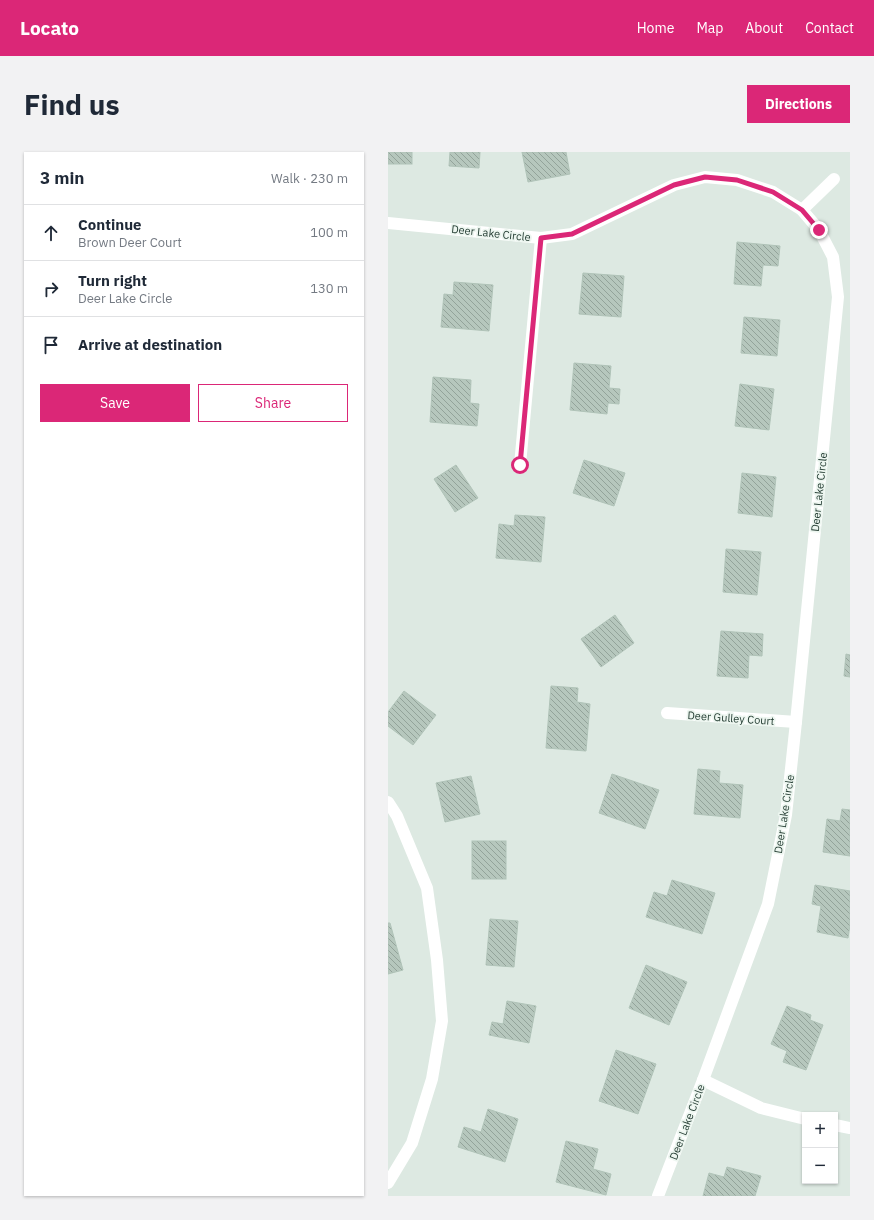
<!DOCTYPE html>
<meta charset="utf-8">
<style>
body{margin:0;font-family:"IBM Plex Sans",sans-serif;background:#f2f2f3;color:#1f2937}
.controls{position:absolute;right:12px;bottom:12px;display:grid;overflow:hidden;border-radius:0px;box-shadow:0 1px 3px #0004}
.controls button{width:36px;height:36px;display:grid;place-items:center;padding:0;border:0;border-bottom:1px solid #e0e1e3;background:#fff;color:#1f2937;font:20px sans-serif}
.stop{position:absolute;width:12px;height:12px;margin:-9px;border:3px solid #db2777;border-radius:50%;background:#fff}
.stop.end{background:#db2777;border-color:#fff;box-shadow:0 1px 4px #0008}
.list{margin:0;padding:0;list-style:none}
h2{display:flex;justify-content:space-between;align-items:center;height:52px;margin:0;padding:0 16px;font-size:17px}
h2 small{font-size:13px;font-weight:400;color:#747a83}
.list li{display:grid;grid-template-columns:26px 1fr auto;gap:12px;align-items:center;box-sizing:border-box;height:56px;padding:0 16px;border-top:1px solid #e0e1e3}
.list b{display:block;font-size:15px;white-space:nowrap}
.list p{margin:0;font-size:13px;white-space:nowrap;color:#747a83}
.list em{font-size:13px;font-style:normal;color:#747a83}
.actions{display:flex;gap:8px;padding:12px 16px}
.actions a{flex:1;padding:9px 0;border:1px solid #db2777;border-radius:0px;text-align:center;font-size:14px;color:#db2777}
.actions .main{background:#db2777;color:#fff}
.icon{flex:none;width:22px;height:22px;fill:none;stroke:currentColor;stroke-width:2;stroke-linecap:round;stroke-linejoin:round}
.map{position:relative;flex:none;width:462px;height:1044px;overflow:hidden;border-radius:0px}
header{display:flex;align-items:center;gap:24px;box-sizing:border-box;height:56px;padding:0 20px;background:#db2777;color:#fff}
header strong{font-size:19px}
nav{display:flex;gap:22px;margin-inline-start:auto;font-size:14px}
.intro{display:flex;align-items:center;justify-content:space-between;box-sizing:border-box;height:96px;padding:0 24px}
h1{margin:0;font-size:28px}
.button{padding:10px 18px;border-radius:0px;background:#db2777;color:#fff;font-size:14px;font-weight:700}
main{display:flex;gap:24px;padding:0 24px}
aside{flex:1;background:#fff;border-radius:0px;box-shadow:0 1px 3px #0004}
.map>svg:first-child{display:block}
.building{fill:url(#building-back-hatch);stroke:#b0c3b8}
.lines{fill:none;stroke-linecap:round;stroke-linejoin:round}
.minor{stroke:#fff;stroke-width:12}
.route{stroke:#db2777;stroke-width:5}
.labels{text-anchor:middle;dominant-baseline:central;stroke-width:3.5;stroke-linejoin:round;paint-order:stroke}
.street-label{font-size:11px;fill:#1f382e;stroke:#edf6f0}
</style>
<header>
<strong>Locato</strong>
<nav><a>Home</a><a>Map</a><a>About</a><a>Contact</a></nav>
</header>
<div class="intro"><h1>Find us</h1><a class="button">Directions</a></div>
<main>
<aside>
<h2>3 min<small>Walk · 230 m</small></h2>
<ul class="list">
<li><svg class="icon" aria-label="ahead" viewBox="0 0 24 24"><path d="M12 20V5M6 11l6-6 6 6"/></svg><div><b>Continue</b><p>Brown Deer Court</p></div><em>100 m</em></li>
<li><svg class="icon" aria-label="right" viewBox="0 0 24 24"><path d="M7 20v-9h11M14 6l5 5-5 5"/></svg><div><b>Turn right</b><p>Deer Lake Circle</p></div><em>130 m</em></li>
<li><svg class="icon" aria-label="arrive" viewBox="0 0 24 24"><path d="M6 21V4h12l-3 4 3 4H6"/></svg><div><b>Arrive at destination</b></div></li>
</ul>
<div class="actions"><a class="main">Save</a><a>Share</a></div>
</aside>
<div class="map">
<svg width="462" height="1044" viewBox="0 0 462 1044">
<defs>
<pattern id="building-back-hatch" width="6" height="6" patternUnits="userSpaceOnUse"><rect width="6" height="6" fill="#b6c7bd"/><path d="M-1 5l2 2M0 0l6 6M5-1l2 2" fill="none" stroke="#93a39a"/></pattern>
</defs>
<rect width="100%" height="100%" fill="#dde9e2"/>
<g class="building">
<rect x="0" y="0" width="24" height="12"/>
<path d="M62,0h30l-1,16 -30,-2z"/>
<path d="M134,0h44l4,22 -42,8z"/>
<path d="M349,90l43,4 -2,20 -15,-1 -2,21 -27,-2z"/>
<path d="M195,121l41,3 -3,41 -42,-3z"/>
<path d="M66,130l39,3 -4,46 -48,-4 3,-33 9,1z"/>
<path d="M356,165l36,3 -3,36 -36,-3z"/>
<path d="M186,211l37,3 -2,22 11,1 -1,15 -11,-1 -1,11 -37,-4z"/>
<path d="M45,225l38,3 -1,23 9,1 -2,22 -47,-4z"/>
<path d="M352,232l34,5 -5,41 -34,-4z"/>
<path d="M196,308l41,13 -11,33 -41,-13z"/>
<path d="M68,313l22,33 -23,14 -21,-33z"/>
<path d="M354,321l34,4 -4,40 -34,-4z"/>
<path d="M127,363l30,2 -4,45 -45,-4 3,-34 15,2z"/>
<path d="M338,397l35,3 -4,43 -34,-3z"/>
<path d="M227,463l19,28 -33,24 -20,-28z"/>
<path d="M333,479l42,3 -1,22 -13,-1 -1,23 -31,-2z"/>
<path d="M458,502l4,1v22l-6,-1z"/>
<path d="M163,534l27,2 -1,14 13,2 -4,47 -40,-3z"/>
<path d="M16,539l32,24 -23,30 -25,-19v-14z"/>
<path d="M310,617l22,2 -1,12 24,2 -3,33 -46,-4z"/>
<path d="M224,622l47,16 -14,39 -46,-16z"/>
<path d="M83,624l9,38 -35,8 -9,-39z"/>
<path d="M454,657l8,1v46l-27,-4 4,-33 13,2z"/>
<rect x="84" y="689" width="34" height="38"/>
<path d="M284,728l43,13 -13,41 -56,-17 8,-25 13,4z"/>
<path d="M427,733l35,6v34l-2,13 -31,-6 4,-26 -9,-2z"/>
<path d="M102,767l28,2 -4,46 -28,-2z"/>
<path d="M0,771h2l13,47 -15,4z"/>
<path d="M258,813l41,17 -18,43 -40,-17z"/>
<path d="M119,849l29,5 -7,37 -40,-8 3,-13 11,2z"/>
<path d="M399,854l24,9 -1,5 13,5 -17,45 -23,-8 4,-11 -16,-7z"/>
<path d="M228,898l40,14 -18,50 -39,-13z"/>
<path d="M100,957l30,10 -13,43 -47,-15 6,-20 17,5z"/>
<path d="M178,989l32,8 -5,20 18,5 -5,21 -50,-13z"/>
<path d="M339,1015l34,9 -6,20h-52l6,-23 15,4z"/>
</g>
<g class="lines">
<g class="minor">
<path d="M414,58l32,-31"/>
<path d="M0,71l153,15 31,-4 102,-49 31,-8 32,3 36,12 29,18 17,20 14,27 5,40 -42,425 -10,93 -18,89 -65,176 -45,116"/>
<path d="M132,313l21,-227"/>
<path d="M279,561l129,9"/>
<path d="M0,650l9,14 30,72 10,72 5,61 -10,58 -20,64 -24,40"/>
<path d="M315,928l58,28 44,11"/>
<path d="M447,973l15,3"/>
</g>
</g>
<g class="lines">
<path class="route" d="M132,313l21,-227 31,-4 102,-49 31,-8 32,3 36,12 29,18 17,20"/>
</g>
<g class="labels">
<g class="street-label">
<text transform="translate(103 81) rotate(6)">Deer Lake Circle</text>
<text transform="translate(431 340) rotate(-84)">Deer Lake Circle</text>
<text transform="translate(343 566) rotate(4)">Deer Gulley Court</text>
<text transform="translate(396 662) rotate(-81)">Deer Lake Circle</text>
<text transform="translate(299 970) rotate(-69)">Deer Lake Circle</text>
</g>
</g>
</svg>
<div class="controls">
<button>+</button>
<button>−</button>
</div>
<div class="stop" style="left:132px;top:313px"></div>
<div class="stop end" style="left:431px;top:78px"></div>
</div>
</main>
